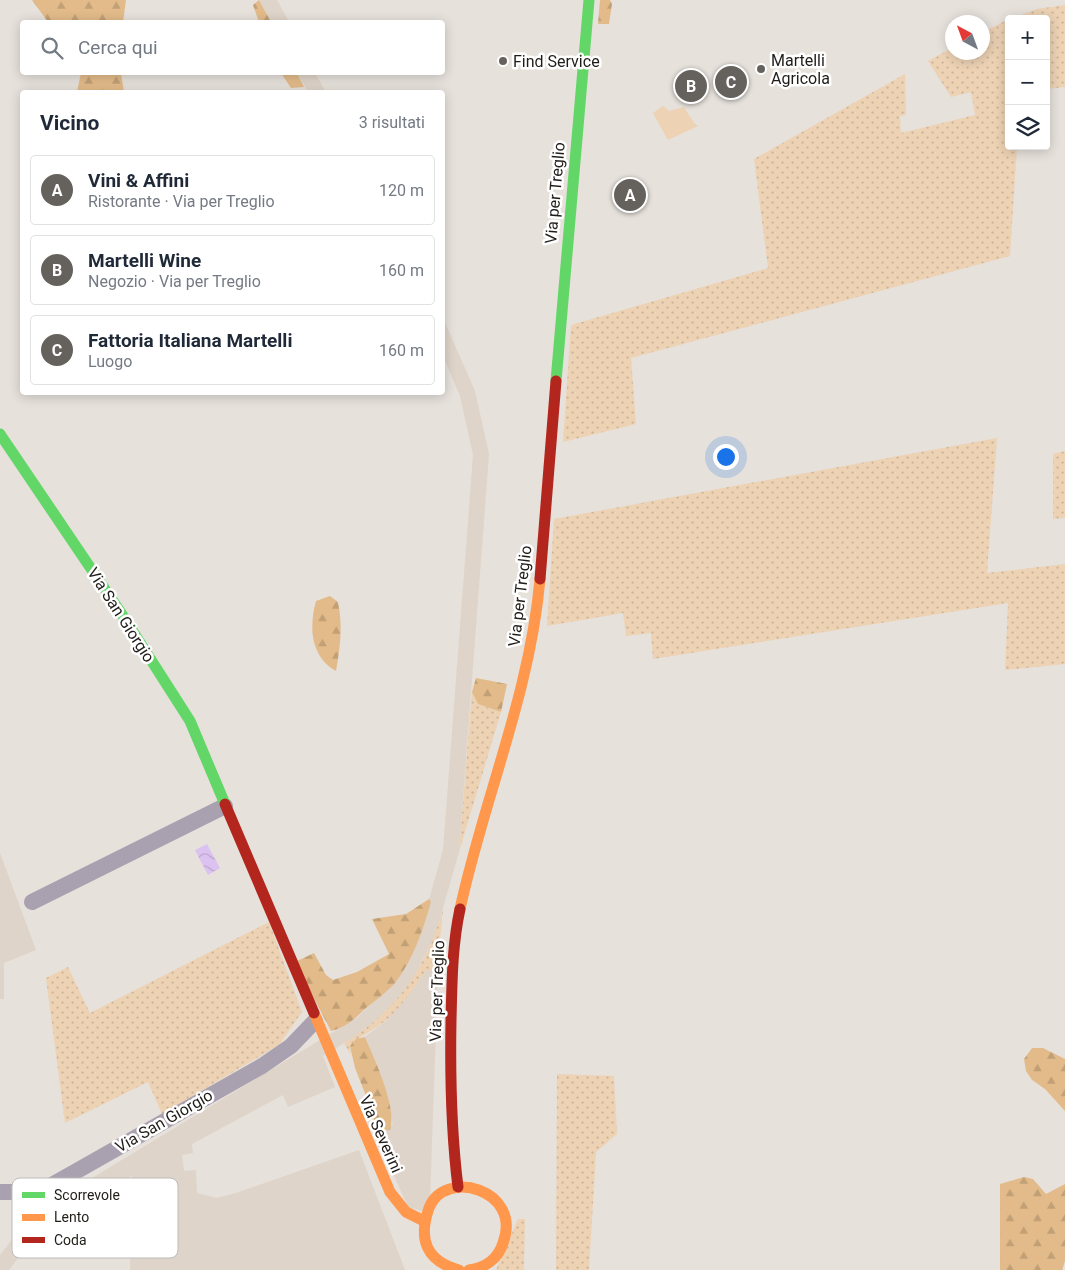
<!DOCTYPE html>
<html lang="it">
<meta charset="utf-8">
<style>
body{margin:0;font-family:Roboto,sans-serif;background:#f6f6f7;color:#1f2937}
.controls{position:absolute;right:15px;top:15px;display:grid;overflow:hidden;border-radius:5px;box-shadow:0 2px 12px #0003}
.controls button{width:45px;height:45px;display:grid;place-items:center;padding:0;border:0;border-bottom:1px solid #e0e1e3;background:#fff;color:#1f2937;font:25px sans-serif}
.compass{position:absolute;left:945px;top:15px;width:45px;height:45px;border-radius:50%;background:#fff;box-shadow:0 2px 12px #0003;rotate:319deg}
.you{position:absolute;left:725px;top:456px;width:18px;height:18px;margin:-12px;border:4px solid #fff;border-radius:50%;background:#1a73e8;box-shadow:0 0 0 8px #1a73e833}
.badge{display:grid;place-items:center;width:32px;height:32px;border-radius:50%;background:#65625d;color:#fff;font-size:16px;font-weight:700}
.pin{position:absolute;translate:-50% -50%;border:2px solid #fff;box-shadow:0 1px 5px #0006}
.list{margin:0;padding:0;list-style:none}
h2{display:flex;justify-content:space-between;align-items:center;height:65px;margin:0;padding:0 20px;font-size:21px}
h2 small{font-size:16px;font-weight:400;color:#747a83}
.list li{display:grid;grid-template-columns:32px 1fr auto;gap:15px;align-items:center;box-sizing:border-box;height:70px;margin:0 10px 10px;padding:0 10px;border:1px solid #e0e1e3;border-radius:5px}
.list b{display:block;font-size:19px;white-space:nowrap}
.list p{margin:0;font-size:16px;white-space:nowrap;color:#747a83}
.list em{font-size:16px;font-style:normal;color:#747a83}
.icon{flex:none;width:28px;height:28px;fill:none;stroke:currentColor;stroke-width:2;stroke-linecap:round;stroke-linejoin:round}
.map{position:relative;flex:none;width:1065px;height:1270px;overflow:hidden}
.search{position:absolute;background:#fff;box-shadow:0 2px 12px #0003;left:20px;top:20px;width:425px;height:55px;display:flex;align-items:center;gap:12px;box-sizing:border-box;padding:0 18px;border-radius:5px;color:#747a83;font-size:19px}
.panel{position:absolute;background:#fff;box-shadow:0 2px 12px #0003;left:20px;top:90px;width:425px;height:305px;border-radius:5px}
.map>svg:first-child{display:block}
.built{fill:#dfd4c9}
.grass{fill:url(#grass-dots)}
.forest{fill:url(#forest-firs)}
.green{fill:#edd2b4}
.water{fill:url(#water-waves)}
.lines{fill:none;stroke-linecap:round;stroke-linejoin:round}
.street{stroke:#aaa1b0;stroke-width:16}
.fast{stroke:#63d668;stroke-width:11}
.slow{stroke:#ff974d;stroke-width:11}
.jam{stroke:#b3261e;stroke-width:11}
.poi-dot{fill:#65625d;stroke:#fff;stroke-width:2}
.labels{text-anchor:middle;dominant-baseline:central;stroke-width:5;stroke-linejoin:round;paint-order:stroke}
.poi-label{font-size:16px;fill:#201d19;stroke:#fff;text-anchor:start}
.street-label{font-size:16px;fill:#201d19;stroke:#fff}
.key{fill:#fff;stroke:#bcbbba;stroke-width:1}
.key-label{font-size:14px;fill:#201d19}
</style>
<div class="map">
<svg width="1065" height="1270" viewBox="0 0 1065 1270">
<defs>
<pattern id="grass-dots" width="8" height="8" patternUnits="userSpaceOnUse" patternTransform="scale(1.25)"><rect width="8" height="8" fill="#edd2b4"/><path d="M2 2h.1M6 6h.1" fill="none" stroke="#cbb49a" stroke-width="1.8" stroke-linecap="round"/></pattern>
<pattern id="forest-firs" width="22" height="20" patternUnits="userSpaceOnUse" patternTransform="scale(1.25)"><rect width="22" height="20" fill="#e3bb8a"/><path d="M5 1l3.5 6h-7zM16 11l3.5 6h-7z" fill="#c2a076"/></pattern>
<pattern id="water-waves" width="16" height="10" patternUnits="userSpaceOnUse" patternTransform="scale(1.25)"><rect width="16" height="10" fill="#dcc2f0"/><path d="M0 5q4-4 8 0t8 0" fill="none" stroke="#bca6cd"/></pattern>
</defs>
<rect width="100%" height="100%" fill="#e6e1db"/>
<g class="built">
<path d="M259,0h18l12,22h-18z"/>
<path d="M297,73h18l11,19h-18z"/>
<path d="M443,318l32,73 14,63 -30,398 -24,84 -28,54 -40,39 -44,27 12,31 -47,20 -5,-12 -91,49 1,9 -11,2 2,16 12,-1 1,23 19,5 20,-5 123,-43 46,120h-275l2,-94 -59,32 -47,40 -17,22h-9v-15l14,-18 50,-42 294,-178 36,-37 26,-49 23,-81 30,-395 -13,-59 -17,-40z"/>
<path d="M0,853l36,97 -32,13v36h-4z"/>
<path d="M427,970h11l-8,230 -8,11 -14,-4 -34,-76h9l10,-7 -13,-51 -15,-36 22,-17z"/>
</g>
<g class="grass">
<path d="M1065,5v82l-19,2v-70h-36l27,-10z"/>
<path d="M1009,19v127h8l-7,110 -379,102 5,66 -73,18 8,-117 197,-57 -14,-109 151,-85 1,41 -6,1 1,17 74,-18 -4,-23 -20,5 -23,-36 24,-13v4h30l1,-20z"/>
<path d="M997,438l-10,135 78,-9v100l-60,6 3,-67 -355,56 -2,-26 -25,3 -3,-23 -76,13 7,-107z"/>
<path d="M1065,451v67l-12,1v-65z"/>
<path d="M472,692l6,12 23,8 -42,140z"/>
<path d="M443,909l-6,61h-10c-13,17 -26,38 -42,51 -11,9 -26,15 -35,25l1,9 -7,-12c53,-32 82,-75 99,-134z"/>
<path d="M269,922l33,90 -23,33 -117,69 -14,-32 -83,41 -19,-145 22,-11 22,46z"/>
<path d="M557,1074l57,2 3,58 -21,18 -7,118h-33z"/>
<path d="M518,1219h7l-1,51h-28z"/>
</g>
<g class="forest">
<path d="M32,0h94l-3,22h-75z"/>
<path d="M259,0l12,22h-12l-6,-17z"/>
<path d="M600,0h10l2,4 -3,20h-11z"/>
<path d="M81,73h40l3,19h-47z"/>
<path d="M281,73h16l7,14 -13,1z"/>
<path d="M330,596l8,6c5,24 2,46 -2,69 -26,-14 -27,-45 -20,-70z"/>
<path d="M476,678l31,6 -6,28 -23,-8 -6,-12z"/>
<path d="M429,899l2,3c-8,28 -18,58 -36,81 -8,9 -19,17 -29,25 -10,10 -21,20 -35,23l-36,-69 19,-9 12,22 7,5 24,-8 32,-18 -17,-35 34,-5z"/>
<path d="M365,1037c9,21 33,72 25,93l-16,1 -4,-25 -15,-38 -5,-22 6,-7z"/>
<path d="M1032,1048h11l22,11v52l-20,-22 -13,-9 -6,-9 -2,-12z"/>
<path d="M1024,1177l9,2 13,15 19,-10v77l-3,9h-62v-86z"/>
</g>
<path class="green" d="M663,106l6,5 15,-4 10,16 4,3 -30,14 -15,-27z"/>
<path class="water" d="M207,844l13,24 -12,7 -13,-25z"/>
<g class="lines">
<g class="street">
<path d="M32,902l193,-96"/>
<path d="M0,1192h24l28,-7 210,-119 29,-20 24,-25"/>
</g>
<g class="fast">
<path d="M556,381l33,-381"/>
<path d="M0,434l121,179 69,108 35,83"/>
</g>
<g class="slow">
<path d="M460,909c24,-111 70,-215 80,-330"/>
<path d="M314,1013l76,179 16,20 18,9"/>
<path d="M459,1270c-33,-9 -41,-31 -30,-62 15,-40 94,-19 74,35 -5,16 -18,25 -34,27"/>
</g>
<g class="jam">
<path d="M540,579l16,-198"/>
<path d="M225,804l89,209"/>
<path d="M458,1187c-7,-56 -8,-111 -7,-167 1,-37 1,-74 9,-111"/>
</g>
</g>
<g class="poi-dot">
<circle cx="503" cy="61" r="5"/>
<circle cx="761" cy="69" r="5"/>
</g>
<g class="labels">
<g class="poi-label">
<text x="771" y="60">Martelli<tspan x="771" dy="18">Agricola</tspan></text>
<text x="513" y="61">Find Service</text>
</g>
<g class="street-label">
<text transform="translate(555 193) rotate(-85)">Via per Treglio</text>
<text transform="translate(520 596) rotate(-83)">Via per Treglio</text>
<text transform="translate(121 615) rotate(57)">Via San Giorgio</text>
<text transform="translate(437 991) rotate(-88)">Via per Treglio</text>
<text transform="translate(164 1121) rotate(-30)">Via San Giorgio</text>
<text transform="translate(381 1134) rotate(66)">Via Severini</text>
</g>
</g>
<rect x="12" y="1178" width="166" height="80" rx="8" class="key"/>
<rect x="22" y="1192" width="23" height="6" fill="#63d668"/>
<rect x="22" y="1214" width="23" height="7" fill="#ff974d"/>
<rect x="22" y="1237" width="23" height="6" fill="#b3261e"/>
<g class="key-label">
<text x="54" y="1200">Scorrevole</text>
<text x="54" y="1222">Lento</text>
<text x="54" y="1245">Coda</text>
</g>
</svg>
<div class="controls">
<button>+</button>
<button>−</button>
<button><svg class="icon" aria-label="layers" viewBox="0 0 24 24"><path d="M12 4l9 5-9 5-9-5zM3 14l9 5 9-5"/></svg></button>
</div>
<svg class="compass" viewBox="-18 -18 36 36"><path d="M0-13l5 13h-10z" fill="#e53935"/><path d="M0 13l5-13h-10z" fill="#747a83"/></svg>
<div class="you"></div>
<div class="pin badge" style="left:630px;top:195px">A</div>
<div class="pin badge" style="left:691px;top:86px">B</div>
<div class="pin badge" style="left:731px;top:82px">C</div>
<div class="search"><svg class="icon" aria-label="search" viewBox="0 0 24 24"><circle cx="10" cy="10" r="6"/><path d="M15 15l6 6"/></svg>Cerca qui</div>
<section class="panel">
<h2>Vicino<small>3 risultati</small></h2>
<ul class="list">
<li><span class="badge">A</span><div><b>Vini &amp; Affini</b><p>Ristorante · Via per Treglio</p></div><em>120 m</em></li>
<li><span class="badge">B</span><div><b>Martelli Wine</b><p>Negozio · Via per Treglio</p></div><em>160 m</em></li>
<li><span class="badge">C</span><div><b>Fattoria Italiana Martelli</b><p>Luogo</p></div><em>160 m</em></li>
</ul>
</section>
</div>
